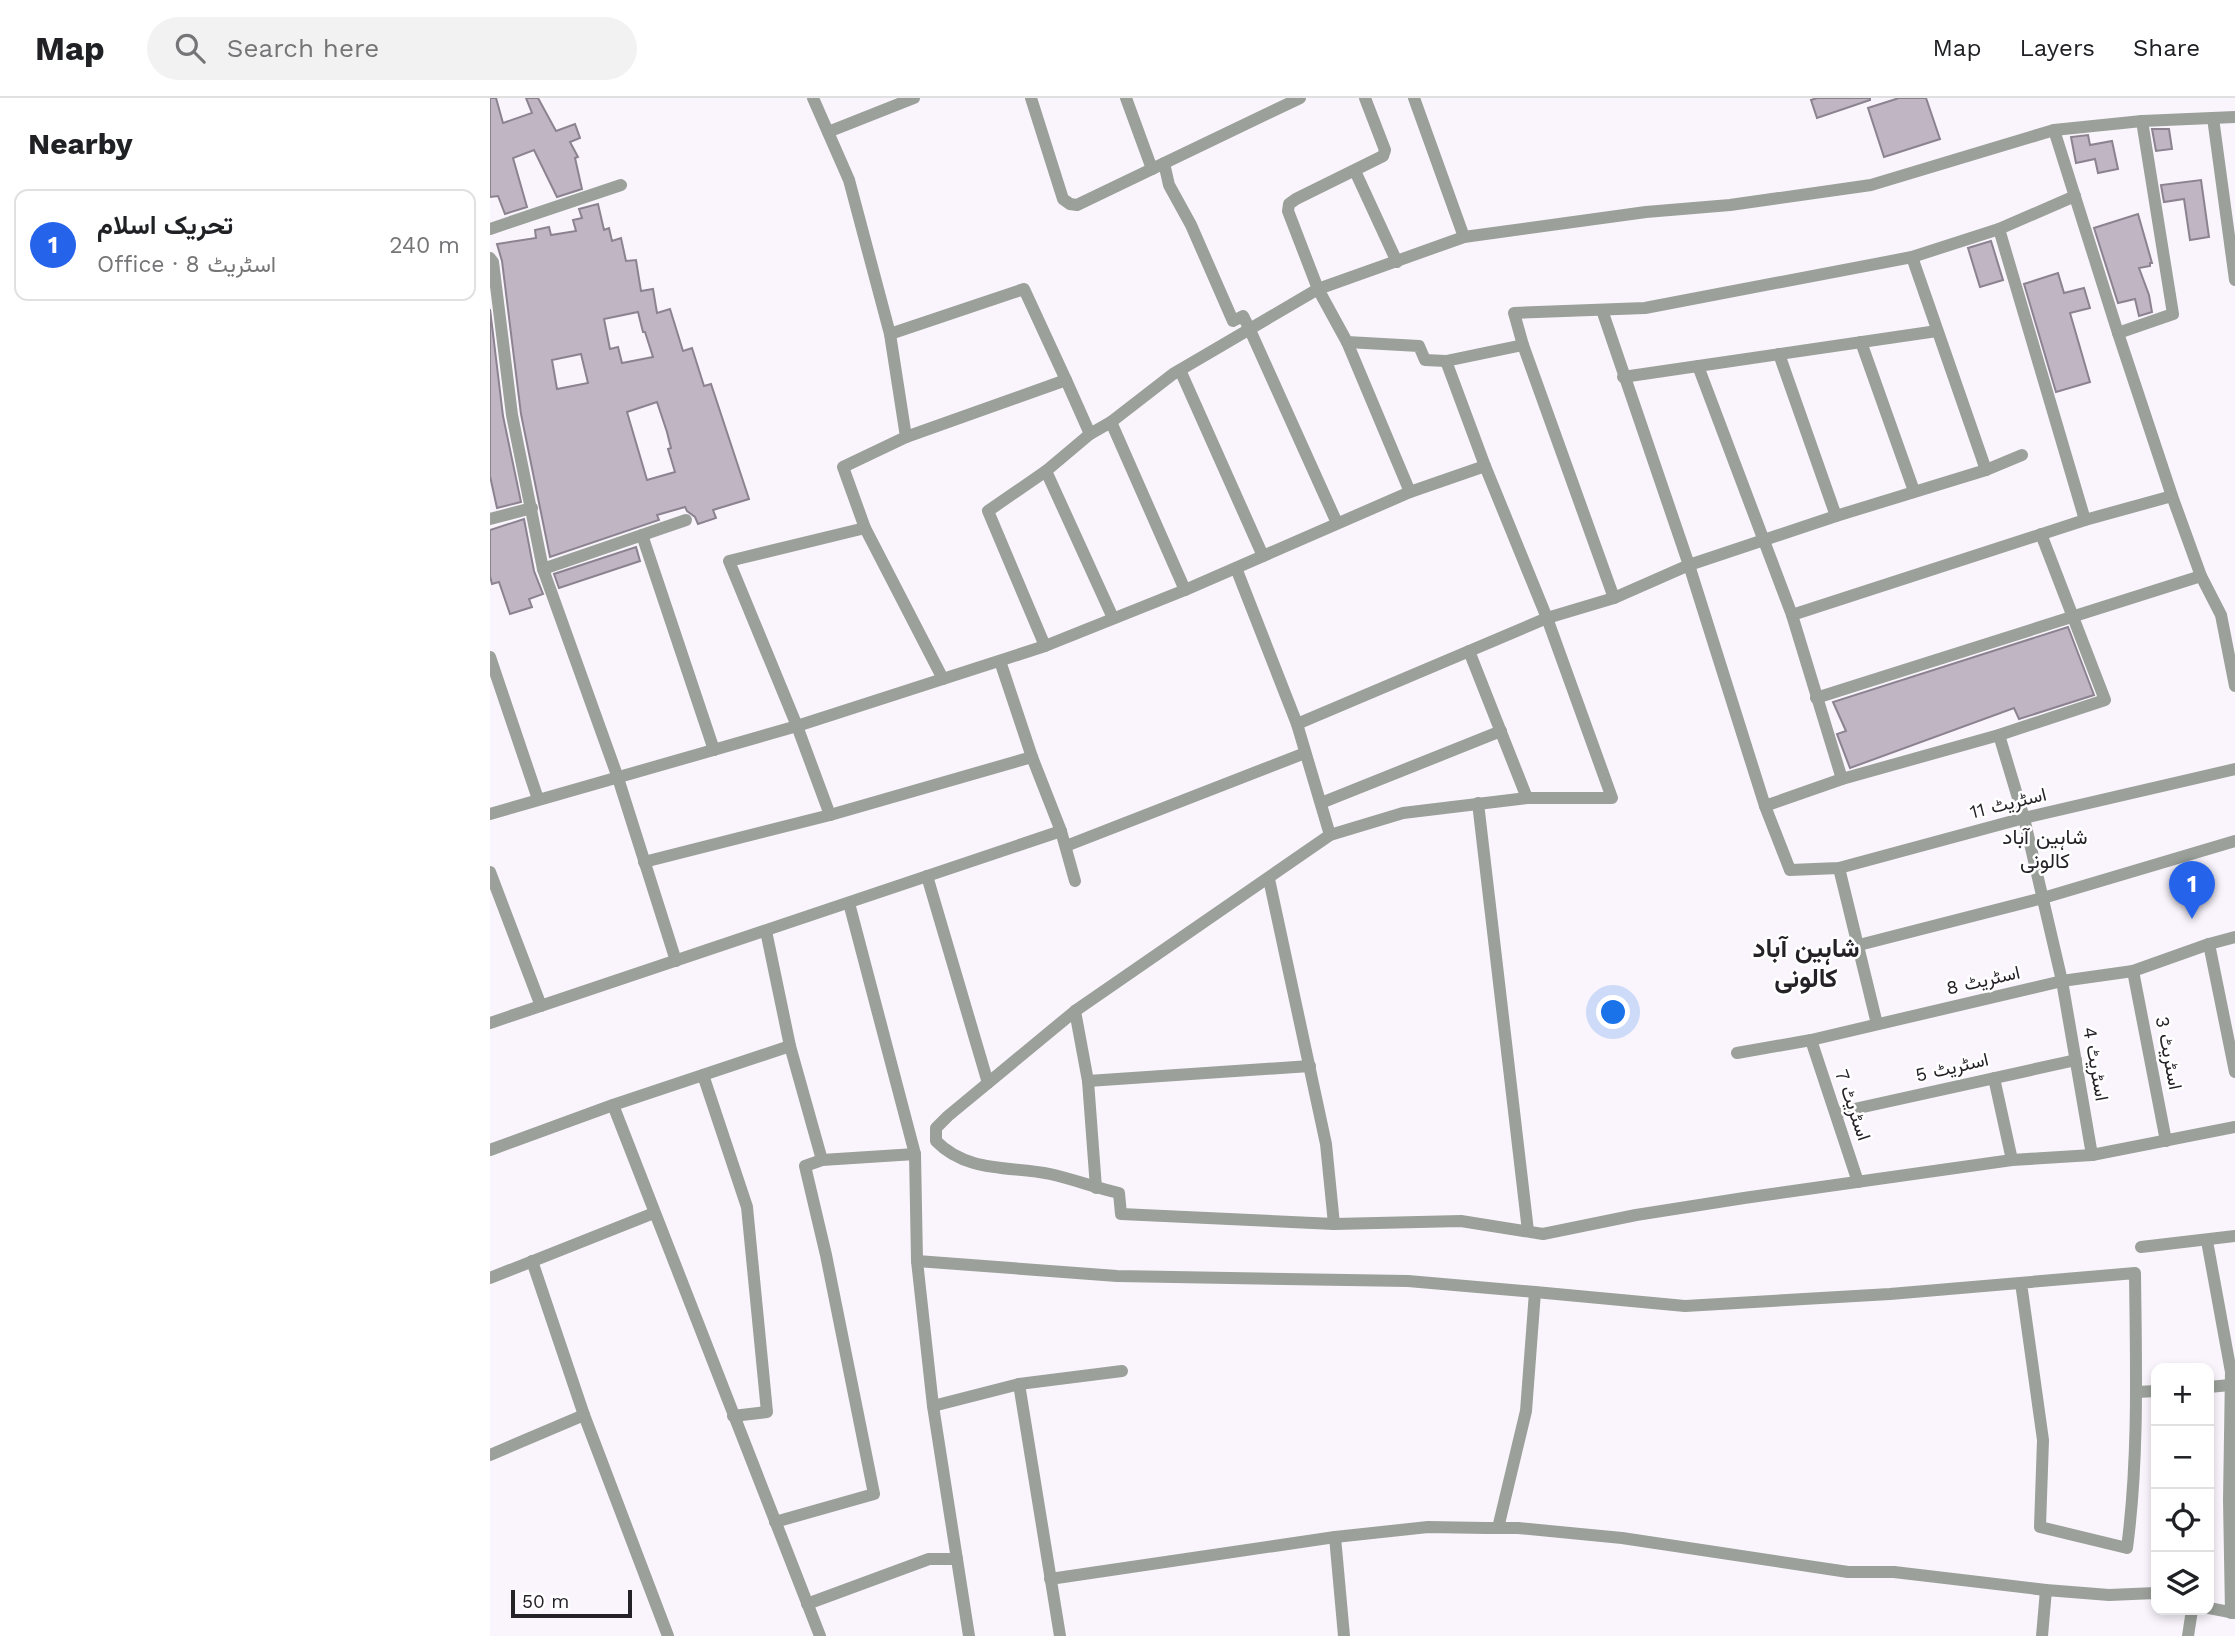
<!DOCTYPE html>
<meta charset="utf-8">
<style>
body{margin:0;font-family:"Work Sans",Vazirmatn,sans-serif;background:#f2f2f2;color:#202124}
.controls{position:absolute;right:21px;bottom:21px;display:grid;overflow:hidden;border-radius:14px;box-shadow:0 4px 10px #0003}
.controls button{width:63px;height:63px;display:grid;place-items:center;padding:0;border:0;border-bottom:2px solid #e0e0e0;background:#fff;color:#202124;font:35px sans-serif}
.scale{position:absolute;left:21px;bottom:18px;width:121px;box-sizing:border-box;padding-left:7px;border:4px solid #252227;border-top:0;font-size:19px;line-height:24px;white-space:nowrap;color:#252227;-webkit-text-stroke:5px #fff;paint-order:stroke}
.you{position:absolute;left:1124px;top:915px;width:24px;height:24px;margin:-18px;border:5px solid #fff;border-radius:50%;background:#1a73e8;box-shadow:0 0 0 10px #1a73e833}
.badge{display:grid;place-items:center;width:46px;height:46px;border-radius:50%;background:#2563eb;color:#fff;font-size:23px;font-weight:700}
.pin{position:absolute;translate:-50% -58px;filter:drop-shadow(0 2px 4px #0008)}
.pin::after{content:'';position:absolute;top:37px;width:24px;height:21px;background:inherit;clip-path:polygon(0 0,100% 0,50% 100%)}
.list{margin:0;padding:0;list-style:none}
h2{display:flex;justify-content:space-between;align-items:center;height:91px;margin:0;padding:0 28px;font-size:30px}
h2 small{font-size:23px;font-weight:400;color:#757577}
.list li{display:grid;grid-template-columns:46px 1fr auto;gap:21px;align-items:center;box-sizing:border-box;height:112px;margin:0 14px 14px;padding:0 14px;border:2px solid #e0e0e0;border-radius:14px}
.list b{display:block;font-size:26px;white-space:nowrap}
.list p{margin:0;font-size:23px;white-space:nowrap;color:#757577}
.list em{font-size:23px;font-style:normal;color:#757577}
.icon{flex:none;width:38px;height:38px;fill:none;stroke:currentColor;stroke-width:2;stroke-linecap:round;stroke-linejoin:round}
.map{position:relative;flex:none;width:1745px;height:1538px;overflow:hidden}
header{display:flex;align-items:center;gap:42px;box-sizing:border-box;height:98px;padding:0 35px;background:#fff;border-bottom:2px solid #e0e0e0}
header strong{font-size:33px}
nav{display:flex;gap:38px;margin-inline-start:auto;font-size:24px}
.search{width:490px;height:63px;background:#f2f2f2;display:flex;align-items:center;gap:18px;box-sizing:border-box;padding:0 24px;border-radius:38px;color:#757577;font-size:26px}
main{display:flex}
aside{flex:1;background:#fff}
.map>svg:first-child{display:block}
.building{fill:#bfb5c3;stroke:#8c8390;stroke-width:2;fill-rule:evenodd}
.lines{fill:none;stroke-linecap:round;stroke-linejoin:round}
.minor{stroke:#9ba09a;stroke-width:12}
.labels{text-anchor:middle;dominant-baseline:central;stroke-width:5;stroke-linejoin:round;paint-order:stroke}
.street-label{font-size:19px;fill:#252227;stroke:#fff}
.neighbourhood-label{font-size:21px;fill:#252227;stroke:#fff}
.district-label{font-size:26px;font-weight:bold;fill:#252227;stroke:#fff}
</style>
<header>
<strong>Map</strong>
<div class="search"><svg class="icon" aria-label="search" viewBox="0 0 24 24"><circle cx="10" cy="10" r="6"/><path d="M15 15l6 6"/></svg>Search here</div>
<nav><a>Map</a><a>Layers</a><a>Share</a></nav>
</header>
<main>
<aside>
<h2>Nearby<small></small></h2>
<ul class="list">
<li><span class="badge">1</span><div><b>تحریک اسلام</b><p>Office · اسٹریٹ 8</p></div><em>240 m</em></li>
</ul>
</aside>
<div class="map">
<svg width="1745" height="1538" viewBox="0 0 1745 1538">
<rect width="100%" height="100%" fill="#faf5fd"/>
<g class="building">
<path d="M0,0h6l7,25 29,-10 -6,-15h12l18,33 19,-7 5,14 -10,4 8,15 -3,1 7,31 -25,8 -23,-47 -21,8 14,49 -22,7 -7,-18 -8,1z"/>
<path d="M1327,0h53v2l-53,18 -6,-18z"/>
<path d="M1409,0h27l14,41 -56,18 -16,-49z"/>
<path d="M1662,31h17l3,20 -16,2z"/>
<path d="M1598,37l2,10 22,-4 6,28 -20,4 -3,-14 -19,4 -5,-26z"/>
<path d="M1711,82l8,57 -19,3 -6,-41 -20,3 -3,-17z"/>
<path d="M108,106l6,26 5,-2 3,13 9,-3 5,23 10,-1 5,31 12,-2 4,24 13,-4 13,42 9,-3 12,38 7,-2 38,115 -36,11 3,8 -18,6 -3,-7 -8,-6 -2,-4 -28,8 2,5 -109,37 -29,-143 -19,-153 -5,-17 39,-6 -1,-8 14,-3 2,8 25,-4 -3,-11 9,-2 -3,-9zM148,214l5,20h2l8,25 -31,6 -4,-16 -8,2 -6,-30zM91,256l7,29 -31,6 -5,-29zM167,304l10,30 4,16 -3,1 7,23 -28,8 -20,-68z"/>
<path d="M1648,116l14,49h-2v3l-11,2 10,27 3,17 -13,4 -4,-17 -17,4 -24,-75z"/>
<path d="M1501,143l12,39 -23,7 -12,-39z"/>
<path d="M1568,175l6,20 20,-5 6,20 -20,5 20,69 -34,10 -32,-108z"/>
<path d="M0,211l13,107 18,86 -24,6 -7,-32z"/>
<path d="M34,421l10,52 9,23 -14,5 3,8 -22,7 -11,-32 -7,2 -2,-8v-46z"/>
<path d="M146,449l4,14 -81,27 -5,-14z"/>
<path d="M1578,529l26,68 -75,24 -5,-11 -164,60 -13,-34 9,-3 -13,-29z"/>
</g>
<g class="lines">
<g class="minor">
<path d="M323,0l36,82 41,154 16,103 -63,30 22,61 78,151"/>
<path d="M541,0l32,101 7,5 7,1 223,-107"/>
<path d="M636,0l26,71"/>
<path d="M875,0l20,52 -2,6 -87,43 -7,5 -1,7 30,78 29,53 72,4 6,14 21,1 77,-16"/>
<path d="M924,0l50,139"/>
<path d="M1723,20l22,162"/>
<path d="M1564,32l64,203 54,163 29,80 20,39 14,71"/>
<path d="M338,34l86,-34"/>
<path d="M674,65l5,22 22,40 42,96 10,-5 7,14 87,193"/>
<path d="M865,73l42,91"/>
<path d="M0,131l131,-44"/>
<path d="M1509,131l86,291"/>
<path d="M1422,159l74,213"/>
<path d="M0,160l3,4 19,153 31,154 75,209 58,183"/>
<path d="M1112,212l87,255 76,241 25,64 49,-2 185,-50 211,-49"/>
<path d="M1628,235l55,-19 -31,-193"/>
<path d="M400,236l134,-45 42,91 -160,57"/>
<path d="M857,244l63,150"/>
<path d="M1371,244l53,149"/>
<path d="M1289,256l57,162"/>
<path d="M1208,268l94,249 50,164"/>
<path d="M690,272l83,186"/>
<path d="M1133,279l314,-46"/>
<path d="M576,282l24,54"/>
<path d="M621,324l74,168"/>
<path d="M556,373l67,147"/>
<path d="M0,421l42,-11"/>
<path d="M152,437l72,215"/>
<path d="M746,470l61,156 250,-106 67,-20 75,-33 147,-49 150,-46 36,-15"/>
<path d="M53,471l143,-49"/>
<path d="M1124,500l-91,-253 -9,-32 131,-5 267,-51 87,-28 76,-33"/>
<path d="M1302,517l293,-95 87,-24"/>
<path d="M555,548l-57,-135 58,-40 44,-37 21,-12 62,-48 145,-85 146,-52 182,-25 84,-7 141,-20 183,-55 88,-9 93,-4"/>
<path d="M979,553l58,147"/>
<path d="M0,559l48,142"/>
<path d="M510,563l32,96 29,74 14,50"/>
<path d="M1326,600l385,-122"/>
<path d="M807,626l33,111"/>
<path d="M1509,637l25,83 38,163 30,174"/>
<path d="M831,705l180,-72"/>
<path d="M988,705l50,428"/>
<path d="M1275,708l77,-27 157,-44 106,-35 -64,-166"/>
<path d="M0,716l307,-88 248,-80 140,-56 225,-98 75,-26"/>
<path d="M340,717l-33,-89 -68,-165 136,-33"/>
<path d="M576,748l239,-93"/>
<path d="M154,764l186,-47 202,-58"/>
<path d="M1349,770l38,156"/>
<path d="M0,774l51,134"/>
<path d="M437,778l61,207"/>
<path d="M779,781l57,265 8,80 -213,-10 -2,-21c-23,-5 -46,-14 -69,-19 -39,-8 -83,-1 -114,-33v-13l12,-12 127,-105 255,-176 73,-22 124,-15h85l-65,-180 -62,-152 -39,-105"/>
<path d="M359,805l66,251"/>
<path d="M276,833l24,115 32,114"/>
<path d="M1719,846l26,128"/>
<path d="M1369,847l184,-47 192,-57"/>
<path d="M1643,873l33,170"/>
<path d="M585,913l13,70 8,107"/>
<path d="M0,925l571,-192"/>
<path d="M1321,942l47,142"/>
<path d="M1247,955l74,-13 251,-59 71,-10 76,-27 26,-7"/>
<path d="M213,977l44,132 20,205 -34,4"/>
<path d="M1504,980l18,82"/>
<path d="M598,983l222,-15"/>
<path d="M123,1007l207,531"/>
<path d="M1346,1015l240,-53"/>
<path d="M0,1052l123,-45 177,-59"/>
<path d="M844,1126l127,-3 82,13 93,-19 108,-17 268,-38 80,-5 143,-28"/>
<path d="M1717,1143l24,131 -2,128 2,113"/>
<path d="M1651,1149l94,-11"/>
<path d="M42,1163l52,154 84,221"/>
<path d="M427,1163l200,15 291,5 127,11 -9,119 -28,117"/>
<path d="M0,1180l164,-65"/>
<path d="M1045,1194l150,14 205,-12 245,-21c1,92 4,184 -8,275l-87,-21 3,-87 -22,-157"/>
<path d="M529,1286l41,252"/>
<path d="M1719,1289l21,-2"/>
<path d="M1647,1294l19,-1"/>
<path d="M443,1308l86,-22 103,-13"/>
<path d="M0,1357l94,-40"/>
<path d="M285,1424l99,-28 -48,-239 -21,-89 17,-6 93,-6 2,107 16,145 36,230"/>
<path d="M845,1439l9,99"/>
<path d="M560,1481l285,-42 93,-10 59,1h31l104,10 226,34h46l152,18 63,5 47,-2"/>
<path d="M317,1506l122,-45h28"/>
<path d="M1719,1510l26,5"/>
<path d="M1552,1538l4,-46"/>
<path d="M1698,1538l4,-26"/>
</g>
</g>
<g class="labels">
<g class="street-label">
<text transform="translate(1518 705) rotate(-14)">اسٹریٹ 11</text>
<text transform="translate(1493 882) rotate(-13)">اسٹریٹ 8</text>
<text transform="translate(1679 955) rotate(79)">اسٹریٹ 3</text>
<text transform="translate(1606 966) rotate(80)">اسٹریٹ 4</text>
<text transform="translate(1462 969) rotate(-13)">اسٹریٹ 5</text>
<text transform="translate(1363 1007) rotate(71)">اسٹریٹ 7</text>
</g>
<g class="neighbourhood-label">
<text x="1555" y="738">شاہین آباد<tspan x="1555" dy="24">کالونی</tspan></text>
</g>
<g class="district-label">
<text x="1316" y="850">شاہین آباد<tspan x="1316" dy="30">کالونی</tspan></text>
</g>
</g>
</svg>
<div class="controls">
<button>+</button>
<button>−</button>
<button><svg class="icon" aria-label="locate" viewBox="0 0 24 24"><circle cx="12" cy="12" r="6"/><path d="M12 2v4M12 18v4M2 12h4M18 12h4"/></svg></button>
<button><svg class="icon" aria-label="layers" viewBox="0 0 24 24"><path d="M12 4l9 5-9 5-9-5zM3 14l9 5 9-5"/></svg></button>
</div>
<div class="scale">50 m</div>
<div class="you"></div>
<div class="pin badge" style="left:1702px;top:821px">1</div>
</div>
</main>
